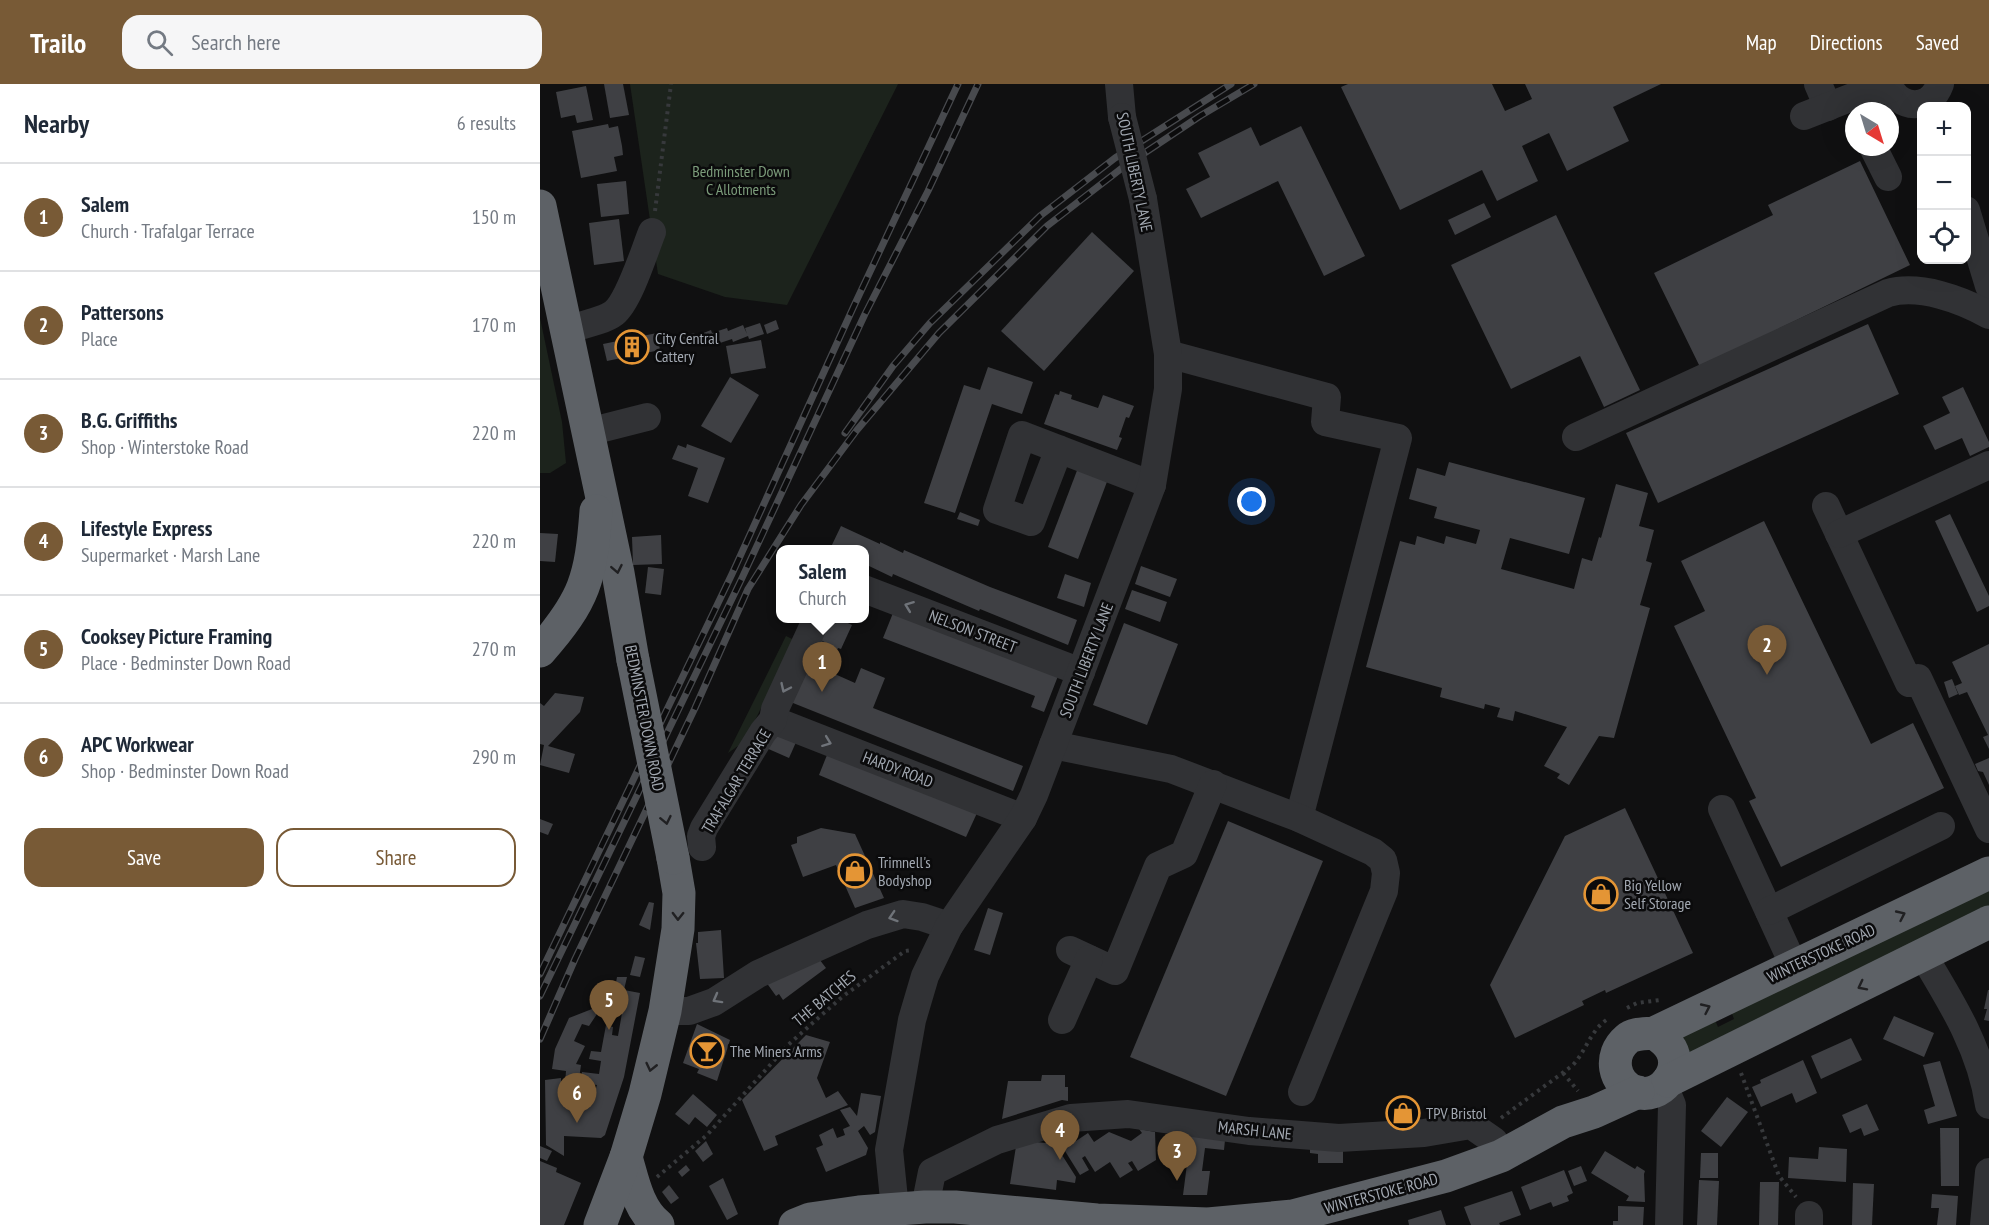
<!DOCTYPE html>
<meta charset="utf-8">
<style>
body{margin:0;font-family:"PT Sans Narrow",sans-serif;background:#f6f6f7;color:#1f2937}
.controls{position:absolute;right:18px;top:18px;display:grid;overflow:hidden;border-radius:12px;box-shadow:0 6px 24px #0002}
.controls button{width:54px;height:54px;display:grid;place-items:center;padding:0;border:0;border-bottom:2px solid #e0e1e3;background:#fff;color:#1f2937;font:30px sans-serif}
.compass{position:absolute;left:1305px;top:18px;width:54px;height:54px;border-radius:50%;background:#fff;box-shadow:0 6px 24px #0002;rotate:142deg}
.you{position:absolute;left:712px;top:418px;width:21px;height:21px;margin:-15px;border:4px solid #fff;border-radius:50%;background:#1a73e8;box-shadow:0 0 0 9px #1a73e833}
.badge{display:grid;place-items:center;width:39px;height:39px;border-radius:50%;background:#785a36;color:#fff;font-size:20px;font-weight:700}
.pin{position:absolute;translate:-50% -50px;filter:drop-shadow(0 2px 3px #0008)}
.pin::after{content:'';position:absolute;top:32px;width:21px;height:18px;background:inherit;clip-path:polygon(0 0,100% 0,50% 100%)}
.popup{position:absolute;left:236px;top:461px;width:93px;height:78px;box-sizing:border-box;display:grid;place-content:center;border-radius:12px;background:#fff;filter:drop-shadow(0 2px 4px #0005);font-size:20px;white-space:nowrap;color:#747a83}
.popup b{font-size:22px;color:#1f2937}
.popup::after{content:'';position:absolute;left:50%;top:100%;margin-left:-12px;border:12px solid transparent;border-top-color:#fff}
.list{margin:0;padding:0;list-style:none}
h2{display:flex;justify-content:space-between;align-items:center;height:78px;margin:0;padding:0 24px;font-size:26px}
h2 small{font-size:20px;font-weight:400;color:#747a83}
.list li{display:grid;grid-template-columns:39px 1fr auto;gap:18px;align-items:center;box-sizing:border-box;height:108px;padding:0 24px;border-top:2px solid #e0e1e3}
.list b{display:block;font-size:22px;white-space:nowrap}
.list p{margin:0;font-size:20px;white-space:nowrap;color:#747a83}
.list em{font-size:20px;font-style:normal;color:#747a83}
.actions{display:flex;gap:12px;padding:18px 24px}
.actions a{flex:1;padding:14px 0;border:2px solid #785a36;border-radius:18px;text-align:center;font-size:21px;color:#785a36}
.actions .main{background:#785a36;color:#fff}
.icon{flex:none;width:33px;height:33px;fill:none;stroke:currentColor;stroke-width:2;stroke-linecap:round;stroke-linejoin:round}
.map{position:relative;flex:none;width:1449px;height:1141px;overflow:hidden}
header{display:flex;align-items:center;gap:36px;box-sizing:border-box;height:84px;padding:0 30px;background:#785a36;color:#fff}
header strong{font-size:28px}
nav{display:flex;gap:33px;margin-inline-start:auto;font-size:21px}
.search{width:420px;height:54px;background:#f6f6f7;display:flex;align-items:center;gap:15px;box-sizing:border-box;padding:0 21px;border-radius:18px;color:#747a83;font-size:22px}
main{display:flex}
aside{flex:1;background:#fff}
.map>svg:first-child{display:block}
.green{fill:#1c231c}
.building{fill:#3f4044}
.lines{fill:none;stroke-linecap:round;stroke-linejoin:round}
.path{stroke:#37393c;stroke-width:4;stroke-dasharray:3 4.5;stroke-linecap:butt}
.minor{stroke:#313235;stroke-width:28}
.highway{stroke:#5d6166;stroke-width:33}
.rail-casing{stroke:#484a4e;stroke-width:7}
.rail{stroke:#0b0b0c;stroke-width:4.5;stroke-dasharray:14;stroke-linecap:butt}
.minor-bridge{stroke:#313235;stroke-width:28}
.highway-bridge{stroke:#5d6166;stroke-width:33}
.oneway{stroke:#202022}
.oneway2{stroke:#6f7379}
.labels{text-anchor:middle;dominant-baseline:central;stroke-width:5;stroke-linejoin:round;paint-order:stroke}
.park-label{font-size:16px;fill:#7b9b7a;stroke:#0b0b0c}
.street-label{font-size:16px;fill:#a2a8b1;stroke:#0b0b0c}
.poi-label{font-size:16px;fill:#a2a8b1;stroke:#0b0b0c;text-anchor:start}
</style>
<header>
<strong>Trailo</strong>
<div class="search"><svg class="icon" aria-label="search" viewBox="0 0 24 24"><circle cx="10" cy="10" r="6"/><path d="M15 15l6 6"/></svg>Search here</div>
<nav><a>Map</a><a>Directions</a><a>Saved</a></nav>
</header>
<main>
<aside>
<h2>Nearby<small>6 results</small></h2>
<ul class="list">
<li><span class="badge">1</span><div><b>Salem</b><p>Church · Trafalgar Terrace</p></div><em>150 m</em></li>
<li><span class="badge">2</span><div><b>Pattersons</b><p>Place</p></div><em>170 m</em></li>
<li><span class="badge">3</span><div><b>B.G. Griffiths</b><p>Shop · Winterstoke Road</p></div><em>220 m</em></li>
<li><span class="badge">4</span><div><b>Lifestyle Express</b><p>Supermarket · Marsh Lane</p></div><em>220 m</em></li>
<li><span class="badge">5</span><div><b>Cooksey Picture Framing</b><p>Place · Bedminster Down Road</p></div><em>270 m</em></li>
<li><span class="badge">6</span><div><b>APC Workwear</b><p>Shop · Bedminster Down Road</p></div><em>290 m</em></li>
</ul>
<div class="actions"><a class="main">Save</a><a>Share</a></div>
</aside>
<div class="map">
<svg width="1449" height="1141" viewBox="0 0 1449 1141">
<rect width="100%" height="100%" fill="#101011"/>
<g class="green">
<path d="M90,0h268l-111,221 -62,-8 -67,-23z"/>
<path d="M0,234l22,104 4,41 -16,10h-10z"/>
<path d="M246,552l8,4 -49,101 -17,12z"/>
<path d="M1449,804v24l-302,144 -9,-19 37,-17 3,7 16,-8 -3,-8z"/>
</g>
<g class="building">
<path d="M64,0h19l6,31 -19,3z"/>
<path d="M808,0h144l13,27 27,-12 -7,-15h136l-48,23 16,34 -62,30 -18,-38 -27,13 16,35 -41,20 -15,-31 -82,40 -59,-123z"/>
<path d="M46,2l7,34 -16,3 -2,-8 -14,3 -5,-26z"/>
<path d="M68,40l1,4 9,-2 4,20 1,9 -9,2 3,14 -36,7 -9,-47z"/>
<path d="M761,42l64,130 -41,20 -46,-95 -77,37 -15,-29 24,-12 -12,-24 53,-26 9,19z"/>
<path d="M1320,77l50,104 -210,102 -46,-94 119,-58 -5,-10z"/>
<path d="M86,97l3,33 -28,3 -4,-33z"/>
<path d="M944,119l7,14 -36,18 -7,-15z"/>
<path d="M1016,131l84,175 -36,17 -24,-51 -69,33 -60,-124z"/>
<path d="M79,135l5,42 -30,4 -5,-42z"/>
<path d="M552,148l42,39 -90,100 -43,-40z"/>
<path d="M236,236l3,9 -12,5 -3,-9z"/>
<path d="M220,239l4,11 -15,5 -1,-3 -15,6 -1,-3 -15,5 -3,-5 -15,5 -1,-4 -12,5 -3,-8 11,-4 2,3 15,-6 1,3 15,-5 1,3 15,-6 4,9 -2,-6z"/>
<path d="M1328,240l31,70 -241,109 -32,-70z"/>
<path d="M117,249l3,17 -53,11 -4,-17z"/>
<path d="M221,256l5,28 -35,6 -5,-28z"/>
<path d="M448,283l45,15 -11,32 -30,-10 -37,109 -31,-10 40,-118 16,5z"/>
<path d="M190,293l29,18 -28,48 -30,-17z"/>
<path d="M1423,303l26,55v5l-19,9 -8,-18 -27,12 -12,-24 27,-13 -8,-16z"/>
<path d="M520,307l12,4 -1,4 27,9 5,-13 31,11 -5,12 -3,-1 -7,20 3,1 -5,12 -73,-26 11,-30 4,1z"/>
<path d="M147,360l38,14 -17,45 -20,-7 10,-28 -26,-9 6,-14 8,3z"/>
<path d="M541,376l30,11 -33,88 -30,-12z"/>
<path d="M909,378l136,36 -16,56 -59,-16 -9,31 73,20 8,-31 10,3 7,-24 2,1 15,-54 32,9 -9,33 15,4 -8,31 6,2 -12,42 10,3 -36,130 -15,-2 -30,49 -12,-7 3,-4 -16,-8 23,-39 -52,-16 -2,10 -16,-4 3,-9 -15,-4 -1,5 -44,-12 2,-9 -76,-21 34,-126 15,4 2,-9 27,8 2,-8 30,8 4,-14 -46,-12 3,-11 -28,-8 8,-31 28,8z"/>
<path d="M420,428l20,8 -2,6 -21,-7z"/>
<path d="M1410,430l39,82v10l-12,6 -42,-91z"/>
<path d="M1224,437l107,223 42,-21 31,65 -163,79 -32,-66 7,-3 -82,-172 31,-15 -24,-50z"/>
<path d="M301,442l39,18v-2l23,11 1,-3 86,37 87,33 -9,25 -88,-36 -1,2 -86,-37 -1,3 -23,-11 -1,2 -4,-2v-17h-34z"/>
<path d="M0,449l18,1 -3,28 -15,-1z"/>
<path d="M121,451l1,29 -29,1 -1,-28z"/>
<path d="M601,482l36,13 -7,18 -35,-13z"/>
<path d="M108,483l16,2 -3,26 -16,-2z"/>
<path d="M525,490l26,9 -7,24 -27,-9z"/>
<path d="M592,506l35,12 -7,20 -35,-13z"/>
<path d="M353,529l165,63 -14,36 -13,-5 4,-11 -152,-58z"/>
<path d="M286,534h11l15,7 -11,24 -3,-1 -10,23 27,12 6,-15 24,10 -12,30 150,58 -10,25 -225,-90 27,-63 15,7 -13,-7z"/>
<path d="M584,539l54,21 -31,81 -54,-20z"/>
<path d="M1449,560v105l-6,-12 5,-2 -21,-43 -8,3 -4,-9 7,-3 -10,-21z"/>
<path d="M1412,595l6,15 -9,4 -5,-16z"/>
<path d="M15,609l29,4 -4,15 -32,34 27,8 -6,19 -29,-8 4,-20 -4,-1v-41l4,3z"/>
<path d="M232,645l25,11 -8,18 -25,-11z"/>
<path d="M289,666l148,63 -11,24 -147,-62z"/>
<path d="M1449,674v27l-6,-13 -5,-1 -3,-7z"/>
<path d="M1085,724l68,145 -87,40 -1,-3 -23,11 2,4 -69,33 -25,-53 75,-149z"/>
<path d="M0,735l13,5 -5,11 -8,-3z"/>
<path d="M688,737l95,40 -97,235 -96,-39z"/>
<path d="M281,744l34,6 29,64 -29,10 -19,-43 -33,12 -12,-32 6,-2v-6z"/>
<path d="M109,818l5,1 -4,27 -11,-5z"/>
<path d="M448,824l15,5 -13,42 -16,-5z"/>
<path d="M181,846l3,48 -24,1 -4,-36h2v-11z"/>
<path d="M276,871l10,13 -43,32 -4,-6 -3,2 -10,-14z"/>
<path d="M95,872l10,2 -5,19 -10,-2z"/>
<path d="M77,893h10l-3,13 16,3 -16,84 -19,58 -4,3 -37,-2v20l-18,-11 -1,-65 16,-2v7h4l1,-14 -14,-2 3,-20 14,-31 23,-9 7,2 -10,15 -7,-2 -8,17 11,5 -9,18 5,1 -3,21 18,2 1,-3 -16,-2 1,-11 17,2 2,-13 -12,-2 2,-8 10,1 5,-27 7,2 -1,8 6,1 4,-23 -23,-5 16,-20z"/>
<path d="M1448,906h1v31l-5,-1 3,-11h-3z"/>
<path d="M1354,932l40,17 -10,24 -41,-18z"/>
<path d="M157,940l33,16 -13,41 -20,-8 2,-4 -16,-6z"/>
<path d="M266,951l24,7 -13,36 9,20 12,-7 10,14 -73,31 3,9 -14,6 -22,-51z"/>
<path d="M1311,954l11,22 -41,19 -10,-23z"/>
<path d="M1263,976l14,33 -21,10 -4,-10 -31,14 -9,-20 9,-4 -1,-3z"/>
<path d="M1400,977l17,55 -29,8 -4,-14 11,-4 -12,-41z"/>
<path d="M502,991h23v12h3v14l-6,-1 -60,19 6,-38h33z"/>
<path d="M321,1009l20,3 -6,36 -5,3 -6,-9 -6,5 10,17 -2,7 -40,17 -10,-24 7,-3 -4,-10 14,-7 4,10 8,-3 -2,-6 7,-3 -10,-16 10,-3 7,9z"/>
<path d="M153,1010l24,21 -10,12 -12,-10 -6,8 -14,-11z"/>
<path d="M1187,1013l21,15 -27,35 -20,-16z"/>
<path d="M1327,1020l12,26 -15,6 -3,-8 -11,5 -8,-18z"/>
<path d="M643,1041l43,5 -2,20 -19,-2 -3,23h8l-3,24h-24l4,-31 -8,-1z"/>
<path d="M1400,1044h19v58h-18z"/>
<path d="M599,1045l16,3 1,28 -18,11 -6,-10 -4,2 5,7 -13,8 -10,-16 -15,10 -10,-16 -3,2 7,12 -9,5 -20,-32 13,-7 3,5 12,-8 6,9 15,-10 22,9 11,-8z"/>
<path d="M477,1056l38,4 21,33 -1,6 -18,-3 -1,10 -46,-6z"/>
<path d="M166,1057l7,13 -10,8 -8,-11z"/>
<path d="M770,1058h33v21h-25v-9l-8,-1z"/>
<path d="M0,1062l12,5 -5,10 -7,-3z"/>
<path d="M1279,1063l28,2 -1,33 -58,-4 1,-21 29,2z"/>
<path d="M1065,1067l30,18 2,-3 8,5 -1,3 1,28 -19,-1 3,-5 -38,-23z"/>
<path d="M1161,1069h17v25h-18z"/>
<path d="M0,1077l17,7 -1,4 25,11 -17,42h-24z"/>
<path d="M146,1081l4,5 -8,7 -4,-5z"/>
<path d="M1041,1082l6,15 -13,5 -6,-15z"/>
<path d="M1024,1086l9,23 -6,3 2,5 -16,6 -2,-5 -21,8 -9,-23z"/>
<path d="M183,1094l15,36 -11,6 -18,-34z"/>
<path d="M1159,1096l20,1 -2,44h-20z"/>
<path d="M1220,1098h19l-1,43h-19z"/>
<path d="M1313,1099l21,1 -2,41h-20z"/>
<path d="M129,1101l10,13 -8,6 -9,-12z"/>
<path d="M972,1107l9,24 -22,8 1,2h-29l-7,-18z"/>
<path d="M1392,1110l26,2 -2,29h-19l2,-17h-8z"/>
<path d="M1078,1122l26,1 -1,18h-30v-4h5z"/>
<path d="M901,1126l5,15h-37l-1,-5z"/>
</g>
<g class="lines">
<g class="path">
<path d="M115,127l16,-127"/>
<path d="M1087,924l10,-5 23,-3"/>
<path d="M1023,989l15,18"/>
<path d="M1201,989l38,103 17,21"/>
<path d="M961,1034l71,-52c14,-14 18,-36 36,-47"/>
<path d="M117,1093l50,-42 81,-90 54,-48 63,-46 7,-1"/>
</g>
<g class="minor">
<path d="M579,0l3,33"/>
<path d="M1278,0l10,23"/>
<path d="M1348,0c11,26 42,28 52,0"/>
<path d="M1264,32l51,-20 35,-7"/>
<path d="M1333,63l15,30"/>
<path d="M1426,126l23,76"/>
<path d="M25,246c13,-4 39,-9 49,-17 15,-12 30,-61 38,-81"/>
<path d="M628,270l159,43 -2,25 73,16 -99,380"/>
<path d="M48,348l59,-15"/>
<path d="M1036,353l312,-144c32,-9 74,7 101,22"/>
<path d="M519,365l-28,73 -34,-12 25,-75 130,50"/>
<path d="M1286,422l83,177 9,-5 71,151"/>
<path d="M1299,450l150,-69"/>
<path d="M324,505l217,83"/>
<path d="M233,636l250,98"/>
<path d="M513,661l118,24 128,49 74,34 10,8 3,13 -2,18 -82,201"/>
<path d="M1182,725l72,157"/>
<path d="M162,763l-1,-11 3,-8 59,-96 10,-12 2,-11 42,-91"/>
<path d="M1229,827l172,-85"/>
<path d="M530,866l45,21 43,-105 26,-12 29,-70"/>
<path d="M1383,871c29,48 58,94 66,150"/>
<path d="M125,927h24l25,-9 44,-28 109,-49 36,-11 19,3 27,9"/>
<path d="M522,936l27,-61"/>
<path d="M1124,1002l8,19 -3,120"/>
<path d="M385,1123l7,-35 65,-32 74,-22 57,-4 121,17 90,7 85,-5 47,-8 23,16 7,15"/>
<path d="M355,1125l-6,-59 23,-130 13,-44 24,-50 74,-108 11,-23 118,-310 16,-96v-35l-25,-155"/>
<path d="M1269,1141v-10"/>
<path d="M1444,1141l5,-53"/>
</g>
<g class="highway">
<path d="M0,122l78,367 15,87"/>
<path d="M0,567c45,-51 51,-73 56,-140"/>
<path d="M1114,949c6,4 13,9 17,16 12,22 -10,51 -35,43 -23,-8 -28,-37 -9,-53 7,-6 17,-5 27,-6l335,-160"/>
<path d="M1128,997l321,-159"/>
<path d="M86,1073c7,24 12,52 32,68"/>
<path d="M60,1141l26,-68 19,-63 20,-83 13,-82 1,-36 -6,-35"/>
<path d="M255,1141l15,-6 49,-7 66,-5h30l142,13 111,4 85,-8 153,-40 55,-20 62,-34 31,-10 44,-20"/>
</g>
<defs>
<g id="rail">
<path d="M305,349l48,-67 37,-43 110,-107 75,-58 116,-74"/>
<path d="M0,890l192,-400 121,-266 105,-224"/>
<path d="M0,912l202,-418 123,-264 63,-123 50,-107"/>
<path d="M0,955l35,-80 120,-251 53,-119 53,-84 56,-75 82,-97 108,-107 75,-58 78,-52 54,-32"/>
</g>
</defs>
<use href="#rail" class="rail-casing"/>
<use href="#rail" class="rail"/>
<path class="minor-bridge" d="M582,33l21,82"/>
<path class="highway-bridge" d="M93,576l40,198"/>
</g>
<defs><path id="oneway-chevron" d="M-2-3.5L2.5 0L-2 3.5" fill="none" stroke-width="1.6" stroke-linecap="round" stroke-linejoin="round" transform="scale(1.5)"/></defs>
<g class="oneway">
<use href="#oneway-chevron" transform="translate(77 485) rotate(79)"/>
<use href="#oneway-chevron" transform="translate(126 736) rotate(78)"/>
<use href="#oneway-chevron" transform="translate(1361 831) rotate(-25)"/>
<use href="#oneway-chevron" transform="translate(138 832) rotate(91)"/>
<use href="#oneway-chevron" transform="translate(1322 902) rotate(153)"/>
<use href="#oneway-chevron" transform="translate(1166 924) rotate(-25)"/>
<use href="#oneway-chevron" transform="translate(111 983) rotate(103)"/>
</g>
<g class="oneway2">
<use href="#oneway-chevron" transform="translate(369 522) rotate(-159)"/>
<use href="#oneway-chevron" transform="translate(245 604) rotate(115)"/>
<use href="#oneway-chevron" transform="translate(287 658) rotate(21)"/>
<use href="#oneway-chevron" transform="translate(353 833) rotate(162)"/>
<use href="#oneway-chevron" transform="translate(177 915) rotate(151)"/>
</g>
<defs>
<symbol id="building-ring" viewBox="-11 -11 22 22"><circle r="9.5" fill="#0b0b0c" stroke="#e49535" stroke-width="1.5"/><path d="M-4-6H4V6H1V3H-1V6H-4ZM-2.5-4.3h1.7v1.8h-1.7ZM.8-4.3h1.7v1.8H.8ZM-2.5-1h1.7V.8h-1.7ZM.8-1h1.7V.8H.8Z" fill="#e49535"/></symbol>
<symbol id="shop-ring" viewBox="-11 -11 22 22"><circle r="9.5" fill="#0b0b0c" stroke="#e49535" stroke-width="1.5"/><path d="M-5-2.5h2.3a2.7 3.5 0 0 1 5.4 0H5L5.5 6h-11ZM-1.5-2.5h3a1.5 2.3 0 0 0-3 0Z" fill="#e49535"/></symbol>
<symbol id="bar-ring" viewBox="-11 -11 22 22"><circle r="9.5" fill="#0b0b0c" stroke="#e49535" stroke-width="1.5"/><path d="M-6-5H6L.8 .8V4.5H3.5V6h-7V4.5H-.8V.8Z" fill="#e49535"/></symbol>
</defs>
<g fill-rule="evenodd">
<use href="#building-ring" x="73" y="244" width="38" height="38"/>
<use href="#shop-ring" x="296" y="768" width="38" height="38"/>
<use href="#shop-ring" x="1042" y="791" width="38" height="38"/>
<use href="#bar-ring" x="148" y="948" width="38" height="38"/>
<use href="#shop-ring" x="844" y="1010" width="38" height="38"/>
</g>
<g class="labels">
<g class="park-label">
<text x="201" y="87">Bedminster Down<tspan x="201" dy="18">C Allotments</tspan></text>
</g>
<g class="street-label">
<text transform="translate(595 88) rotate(78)">SOUTH LIBERTY LANE</text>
<text transform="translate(433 547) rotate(21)">NELSON STREET</text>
<text transform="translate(546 576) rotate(-69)">SOUTH LIBERTY LANE</text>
<text transform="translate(105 634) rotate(79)">BEDMINSTER DOWN ROAD</text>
<text transform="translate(358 685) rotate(21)">HARDY ROAD</text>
<text transform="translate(196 697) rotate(-59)">TRAFALGAR TERRACE</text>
<text transform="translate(1281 869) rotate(-25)">WINTERSTOKE ROAD</text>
<text transform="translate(284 914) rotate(-40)">THE BATCHES</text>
<text transform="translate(715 1046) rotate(6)">MARSH LANE</text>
<text transform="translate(841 1109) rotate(-15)">WINTERSTOKE ROAD</text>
</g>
<g class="poi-label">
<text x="115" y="254">City Central<tspan x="115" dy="18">Cattery</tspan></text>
<text x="338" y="778">Trimnell's<tspan x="338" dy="18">Bodyshop</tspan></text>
<text x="1084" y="801">Big Yellow<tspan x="1084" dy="18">Self Storage</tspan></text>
<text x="190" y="967">The Miners Arms</text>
<text x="886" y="1029">TPV Bristol</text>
</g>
</g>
</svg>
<div class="controls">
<button>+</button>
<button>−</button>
<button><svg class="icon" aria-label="locate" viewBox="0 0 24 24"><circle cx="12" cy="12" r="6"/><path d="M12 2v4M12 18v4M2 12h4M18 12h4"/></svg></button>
</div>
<svg class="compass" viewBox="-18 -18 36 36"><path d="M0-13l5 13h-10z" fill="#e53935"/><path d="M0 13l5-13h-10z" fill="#747a83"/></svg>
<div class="you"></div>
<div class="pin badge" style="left:282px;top:608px">1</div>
<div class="popup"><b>Salem</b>Church</div>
<div class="pin badge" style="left:1227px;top:591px">2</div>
<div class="pin badge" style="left:637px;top:1097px">3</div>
<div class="pin badge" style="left:520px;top:1076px">4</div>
<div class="pin badge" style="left:69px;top:946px">5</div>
<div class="pin badge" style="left:37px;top:1039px">6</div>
</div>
</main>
